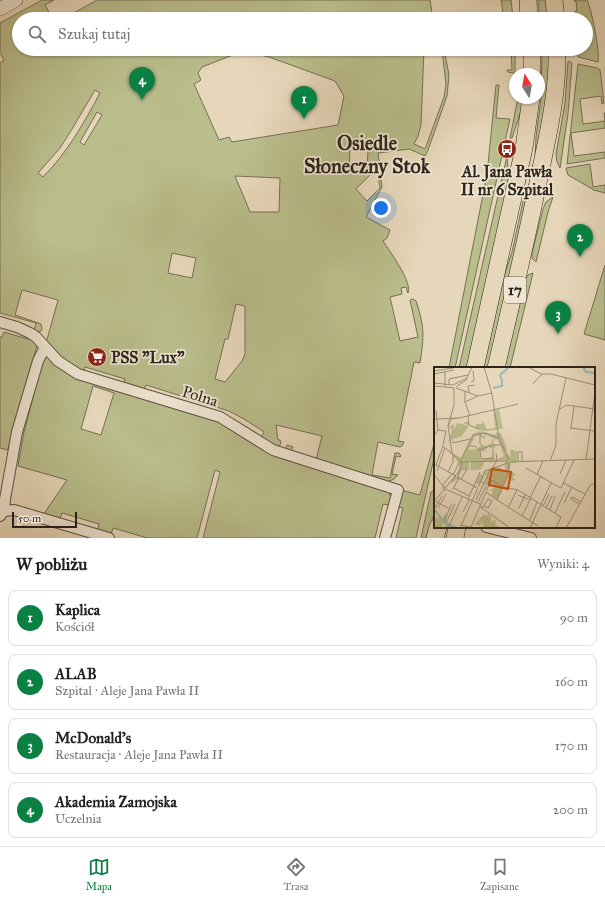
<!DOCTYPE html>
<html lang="pl">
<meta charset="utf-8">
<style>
body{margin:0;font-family:"IM FELL Great Primer",serif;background:#f6f6f6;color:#222}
.compass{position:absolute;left:509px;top:68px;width:36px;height:36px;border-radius:50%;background:#fff;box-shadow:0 1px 3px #0004;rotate:349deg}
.scale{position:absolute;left:12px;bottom:10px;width:65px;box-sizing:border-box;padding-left:4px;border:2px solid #2d241b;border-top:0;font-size:11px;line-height:14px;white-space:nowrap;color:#2d241b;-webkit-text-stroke:3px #efe5d2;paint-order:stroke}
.you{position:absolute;left:381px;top:208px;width:14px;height:14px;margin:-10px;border:3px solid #fff;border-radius:50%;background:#1a73e8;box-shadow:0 0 0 6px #1a73e833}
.badge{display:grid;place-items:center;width:26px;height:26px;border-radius:50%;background:#0b8043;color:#fff;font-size:13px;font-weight:700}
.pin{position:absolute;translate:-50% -33px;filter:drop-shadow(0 1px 2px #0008)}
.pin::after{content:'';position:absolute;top:21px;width:14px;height:12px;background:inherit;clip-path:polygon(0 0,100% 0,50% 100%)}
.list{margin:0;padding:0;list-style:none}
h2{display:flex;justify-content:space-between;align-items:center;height:52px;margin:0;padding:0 16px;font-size:17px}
h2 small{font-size:13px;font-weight:400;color:#767676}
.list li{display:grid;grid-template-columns:26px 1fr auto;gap:12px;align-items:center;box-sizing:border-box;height:56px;margin:0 8px 8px;padding:0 8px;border:1px solid #e0e0e0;border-radius:8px}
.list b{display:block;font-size:15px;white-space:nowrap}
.list p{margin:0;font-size:13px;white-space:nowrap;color:#767676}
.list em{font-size:13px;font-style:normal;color:#767676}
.icon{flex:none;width:22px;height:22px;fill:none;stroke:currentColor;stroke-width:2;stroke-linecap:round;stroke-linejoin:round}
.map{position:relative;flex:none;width:605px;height:538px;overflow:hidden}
.search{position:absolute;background:#fff;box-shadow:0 1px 3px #0004;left:12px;right:12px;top:12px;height:44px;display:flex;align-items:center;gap:10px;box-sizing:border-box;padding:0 14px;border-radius:22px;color:#767676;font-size:15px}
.sheet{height:308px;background:#fff}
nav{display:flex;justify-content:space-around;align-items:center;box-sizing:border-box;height:56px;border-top:1px solid #e0e0e0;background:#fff;font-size:11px;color:#767676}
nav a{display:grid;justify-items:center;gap:2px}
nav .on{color:#0b8043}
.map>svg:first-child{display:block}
.green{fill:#babd8c;stroke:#747054;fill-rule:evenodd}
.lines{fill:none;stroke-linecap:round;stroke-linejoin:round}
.minor-casing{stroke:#5c5143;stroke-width:12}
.tertiary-casing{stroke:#5c5143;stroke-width:14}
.trunk-casing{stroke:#2d241b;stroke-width:18}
.minor{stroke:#efe5d2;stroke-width:10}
.tertiary{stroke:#efe5d2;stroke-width:13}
.trunk{stroke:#e7d7ba;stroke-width:17}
.labels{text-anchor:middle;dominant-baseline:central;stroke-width:3.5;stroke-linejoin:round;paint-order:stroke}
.shield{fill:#efe5d2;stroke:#675e52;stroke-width:1}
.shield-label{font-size:15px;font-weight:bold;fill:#2d241b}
.poi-label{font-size:16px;font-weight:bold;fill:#2d241b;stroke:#efe5d2}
.street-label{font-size:16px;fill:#2d241b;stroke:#efe5d2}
.district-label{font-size:20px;font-weight:bold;fill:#2d241b;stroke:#efe5d2}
.inset-river{fill:none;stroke:#97b8b5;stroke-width:2}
.inset-road{fill:none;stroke:#9d8f7a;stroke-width:1}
.view{fill:#cc510e;fill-opacity:0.15;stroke:#cc510e;stroke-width:2}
.inset-edge{fill:none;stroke:#2d241b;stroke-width:2}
</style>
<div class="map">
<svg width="605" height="538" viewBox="0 0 605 538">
<rect width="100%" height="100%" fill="#e7d7ba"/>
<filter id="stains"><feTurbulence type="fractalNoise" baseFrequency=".005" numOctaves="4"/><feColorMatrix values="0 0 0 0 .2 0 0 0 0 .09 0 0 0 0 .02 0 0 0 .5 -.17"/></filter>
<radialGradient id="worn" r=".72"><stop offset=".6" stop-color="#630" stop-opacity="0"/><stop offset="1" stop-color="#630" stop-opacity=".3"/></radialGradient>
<g class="green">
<path d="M42,0h12l-9,5 5,9 15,4 32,-18h333l3,19h-414v30h405l-3,76 -3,11 -4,8 11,5 19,-52 2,-13 -4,-35h2l5,26 -2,21 -19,54 -3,6 -16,-7 -31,4 4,34 -16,30 24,13 -3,8 -4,3c6,9 30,42 25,52l-2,-6 -5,1 1,6 -12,3 10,44 18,-4 -8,-37 3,-1 3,2c9,27 8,35 4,62l-6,-1 -16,79 6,1 -2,4 -2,1 -22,-5 -6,33 18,3 5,-25h4l2,3 -1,1 -4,-1 -4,18 6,1 -4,4 -7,3 2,10 2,5 10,-7 19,5 15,-55v14l-19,84h-20l7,-30 -20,-4 -8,34h-172l17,-66 -5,-2 -18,68h-50l-34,-10 -2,6 -13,-4 1,-6 -37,-11 -2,6 -17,-4 24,-35 -49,-14 6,-34 18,-69 -1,-2 17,-61 -36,-10 -7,25 26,9 1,5 -1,2 -5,1 -2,-2 2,-7 -36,-10v-250l4,-3 -4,-7v-30zM243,51l26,6 66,24 9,15 -6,29 -106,17 -3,-5 -10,3 -25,-56 7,-4 -3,-7 4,-6zM95,90l5,3c-16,30 -33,60 -57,84l-5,-4 22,-25 12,-19zM97,112l5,3 -18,30 -4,-3zM350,148l18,1 -1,24 -18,-1zM377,168l3,20 -13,13 -11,-12zM235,176l45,2 -1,34h-29zM172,253l24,5 -4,20 -24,-5zM236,304l9,2v48l-3,7 -17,21 -10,-3 10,-40h3zM85,367l40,12 -2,5 -40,-12zM146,385l83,26 15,8 20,13 -3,5 -34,-21 -83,-26zM93,386l21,7 -13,42 -20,-6zM276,425l46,11 -6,24 -25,-8 2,-5 -6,-2 -2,5 -6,-3 2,-4 -1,-3h-2z"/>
<path d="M501,0h10l2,17 -9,1z"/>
<path d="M538,0h12l2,19h-12z"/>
<path d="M574,0h13c5,11 13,51 11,62l-20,-5v-8h8v-30h-10l-1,-8h2l-1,-10h-2z"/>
<path d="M511,49h4v32h-1v-8l-6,-1 -1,-2h5z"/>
<path d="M542,49h6l5,3 -1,25 -17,82 1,-22 5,-38z"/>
<path d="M568,61l4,2 -4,51 -8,54 -3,-6 -1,-8 9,-51z"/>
<path d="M578,64l19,4 3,2 4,33 -2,1 -1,-8 -21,3 3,25 22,-3 -1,-8h1v15l-34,5 3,23 31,-4v6l-38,6z"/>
<path d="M496,85h3l-3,33 14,1 -55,249h-6l38,-194z"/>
<path d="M518,98h7l-13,40h-2z"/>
<path d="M507,156l2,29 -38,183h-12z"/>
<path d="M590,164l3,23 12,-2v8l-11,-3 -26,-15 -2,-7z"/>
<path d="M533,179l-44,189h-7l14,-67 16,-49 14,-64z"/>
<path d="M553,197l-5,15 -12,50 -4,-4v-5l11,-44 3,-7z"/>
<path d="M605,265v75l-21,-6z"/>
<path d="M533,273l-23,95h-6l21,-88 3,-5z"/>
<path d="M4,332l34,10 -23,78 -7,30 -8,-2v-111h2z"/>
<path d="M435,490v21l-9,27h-5l10,-46z"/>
</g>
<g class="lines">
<defs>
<g id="minor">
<path d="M0,322l17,5 13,6 6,4 22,24 20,13 142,43 53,33 125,40 -13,48"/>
<path d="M4,511l10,-1 95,28"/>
<path d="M0,516l4,-5 1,-12 12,-67 21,-71 7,-14"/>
<path d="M486,527l45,11"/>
</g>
<path id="tertiary" d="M0,9l16,-9"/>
<g id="trunk">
<path d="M528,0l1,19"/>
<path d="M554,0l2,19"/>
<path d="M532,49v25"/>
<path d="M475,368l49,-220 7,-50"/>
<path d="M496,368c15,-63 30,-126 43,-190 9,-44 19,-84 18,-129"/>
<path d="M435,538l3,-11"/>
<path d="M455,538l2,-11"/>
</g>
</defs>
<use href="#minor" class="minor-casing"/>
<use href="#tertiary" class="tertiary-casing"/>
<use href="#trunk" class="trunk-casing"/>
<use href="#minor" class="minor"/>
<use href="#tertiary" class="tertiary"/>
<use href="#trunk" class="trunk"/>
</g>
<defs>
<symbol id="bus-disc" viewBox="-11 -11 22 22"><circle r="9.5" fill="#8f2418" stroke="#efe5d2"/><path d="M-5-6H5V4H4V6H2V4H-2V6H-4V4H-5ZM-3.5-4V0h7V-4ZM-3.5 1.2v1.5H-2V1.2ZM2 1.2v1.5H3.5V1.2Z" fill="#fff"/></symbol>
<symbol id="supermarket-disc" viewBox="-11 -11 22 22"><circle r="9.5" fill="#8f2418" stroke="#efe5d2"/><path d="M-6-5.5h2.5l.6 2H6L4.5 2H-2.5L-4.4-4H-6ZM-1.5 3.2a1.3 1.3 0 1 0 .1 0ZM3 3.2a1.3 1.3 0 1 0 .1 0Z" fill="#fff"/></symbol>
</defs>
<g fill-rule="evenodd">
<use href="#bus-disc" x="496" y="138" width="22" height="22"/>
<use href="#supermarket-disc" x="86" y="346" width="22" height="22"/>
</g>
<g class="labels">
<rect class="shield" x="504" y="277" width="22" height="26" rx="3"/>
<g class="shield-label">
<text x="515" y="290">17</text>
</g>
<g class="poi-label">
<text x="507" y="171">Al. Jana Pawła<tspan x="507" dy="18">II nr 6 Szpital</tspan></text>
<text x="111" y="357" text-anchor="start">PSS "Lux"</text>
</g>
<g class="street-label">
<text transform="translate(200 396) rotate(17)">Polna</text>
</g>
<g class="district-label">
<text x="367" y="143">Osiedle<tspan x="367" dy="23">Słoneczny Stok</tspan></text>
</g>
</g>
<g transform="translate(434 367)">
<rect width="161" height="161" fill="#e7d7ba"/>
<path d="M65,42l4,20h-5v4h3l6,16 -1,3 5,6 -1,-8h3l4,2v9l32,-1 -33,2v4l-1,-3h-4l-1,8 6,3 -4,3 4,3 -5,1 -3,-6 -11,24 -6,-3 2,-5h-3l5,-4 -5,-5 -2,4 -8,-3v-1v2l-5,-1 5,-9 4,2 -2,6h4l1,-6 -5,-4 4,-2 -1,-4 2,5v5l1,-6 11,-3 6,4v-11l-21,2 -1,7v-4l-2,4 -7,1h-4l1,-7 -2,-2v9l-6,-2 -5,9 -1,-2 -2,1h1l1,1h2l1,1v1l-3,2 -1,-3 -1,4h-4l-8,9 -1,-5 4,1 14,-19 -3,-8 -5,9 5,-9 -11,-12 15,10 12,-24 7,-3 15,4 3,-5 -15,1 -20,-8 6,-2v4l7,3v-4h6v-4l5,9 8,-1 -2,-17h-3l5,-1 1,7v-7zM49,67l2,1 -1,2 3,-2 7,4 -1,2 -2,-2 1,4 -6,3 -5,-2 -3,5 -10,1 7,-14zM61,72l3,1 6,16 -8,4 -3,-3 -13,3v-10l4,2 4,-5 5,2 3,-3 -3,-3zM18,51h9l-10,2 -2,7 5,-3v6l3,-7 12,3 -7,10 -9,3v4l-2,-5v5l-1,-2 -2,2 4,-13 -4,-4 1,-7h5zM0,140l8,12 4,-6 1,11 11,4h-14l1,-4 -2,-3 -1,7h-8v-12l4,3 1,-2zM55,146v4l2,-2v7l5,-2 -1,5 7,3 -19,-1 1,-5 -4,4 3,-8 -4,8 -4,-2 9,-10 3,2z" fill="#babd8c" fill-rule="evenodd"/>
<path class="inset-river" d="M149,0l3,5 9,1M68,14l-2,-6 9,-8M59,21l9,-2v-5M0,142l11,14 12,5"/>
<path class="inset-road" d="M50,0l8,27 7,44 10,22M94,0l13,7h10l44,11M0,4l19,-3M0,7l20,-4M37,15l3,-1 -1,-10M0,16l19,2 14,-7M99,17l9,-10M15,18v-6l19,-4M0,19l20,2M11,19v-15M22,20l10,-7 6,-13M22,21l22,8 14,-3M31,24v11l5,14M35,26l-1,-7 7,-1M31,35l13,-6M126,42l6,-4 29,4M34,49l1,9 10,4M0,52l25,-1 59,-14M136,61l25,3M137,61l3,-22M3,63l9,1 -3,14M0,69l4,-6 -2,-20M18,76l19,-4M46,77v-9l5,3M9,79l18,16 47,-1M36,79h5l4,4 13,-5h9M46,83l1,9 12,-1v-9M18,86l-4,-27 6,-21v-17M27,93l12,-25 12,-2 14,5M152,93l9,-68M84,94v-9h4v9M116,94l6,-16v-21l10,-46M75,95l-1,13 -11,25 41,26M77,95l84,-3M0,97l22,12M2,98l7,-19M92,101l26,15M58,102l5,-9 -1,-7M3,104l8,-23M51,104l23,-8M14,105l5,-10v-7M103,107l6,-13M126,107l6,-14M0,108l11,13M19,108l6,-12M23,110l20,11M24,110l4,-16M53,110l14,9v2M27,112l6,-10h-6M129,116l22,11M8,119l10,-12M44,120l7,-15M69,120l15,3 43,27 -5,11M11,121l11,-12M20,121l15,8M11,122l35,15M19,122l6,-11M52,124l6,-11M52,125l11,8M84,128l12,5M96,131l11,-22M34,132l12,-27M42,133l14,-30M0,134l11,-12M1,134l15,8M44,135l8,-16M130,136l8,-16M145,137l-8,-5 1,-2 9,5M45,139l31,22M109,139l6,-12M1,141l7,-12M4,141l8,-14M74,141l9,-18M85,141l6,-13M112,141l6,-12M48,142l1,-3h1v-1l4,-6 4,2 -4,7 -4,-2M116,143l5,-14M29,145l6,-12M121,146l10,-21M88,149l9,-18M96,153l7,-18M10,154l8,-17M12,156l9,-19M27,158l13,3M15,159l13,-29M37,160l15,-35M26,161l18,-40M96,161l21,-45 10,5 13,-28M132,161l25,-44 4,1"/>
<path class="view" d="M58,102l19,3 -3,17 -19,-4z"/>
<rect width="161" height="161" class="inset-edge"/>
</g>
<rect width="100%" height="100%" filter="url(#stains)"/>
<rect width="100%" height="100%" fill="url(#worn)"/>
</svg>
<svg class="compass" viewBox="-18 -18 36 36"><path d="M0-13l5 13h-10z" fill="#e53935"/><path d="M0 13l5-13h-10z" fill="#767676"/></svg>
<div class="scale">50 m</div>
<div class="you"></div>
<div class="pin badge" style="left:304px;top:119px">1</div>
<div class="pin badge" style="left:580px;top:257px">2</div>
<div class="pin badge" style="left:558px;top:334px">3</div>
<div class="pin badge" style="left:142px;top:100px">4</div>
<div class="search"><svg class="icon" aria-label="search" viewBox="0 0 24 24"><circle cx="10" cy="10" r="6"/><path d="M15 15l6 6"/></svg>Szukaj tutaj</div>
</div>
<section class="sheet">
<h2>W pobliżu<small>Wyniki: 4</small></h2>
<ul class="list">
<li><span class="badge">1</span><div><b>Kaplica</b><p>Kościół</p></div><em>90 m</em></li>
<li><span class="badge">2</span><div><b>ALAB</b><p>Szpital · Aleje Jana Pawła II</p></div><em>160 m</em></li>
<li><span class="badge">3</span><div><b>McDonald's</b><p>Restauracja · Aleje Jana Pawła II</p></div><em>170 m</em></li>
<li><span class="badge">4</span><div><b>Akademia Zamojska</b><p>Uczelnia</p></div><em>200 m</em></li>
</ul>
</section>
<nav>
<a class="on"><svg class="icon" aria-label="map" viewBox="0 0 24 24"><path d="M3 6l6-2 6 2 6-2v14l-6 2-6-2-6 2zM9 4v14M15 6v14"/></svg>Mapa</a>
<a><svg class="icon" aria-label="directions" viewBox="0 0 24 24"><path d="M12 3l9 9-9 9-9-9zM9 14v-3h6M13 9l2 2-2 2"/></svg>Trasa</a>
<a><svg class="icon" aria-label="saved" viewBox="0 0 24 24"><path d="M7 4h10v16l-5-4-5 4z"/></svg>Zapisane</a>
</nav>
